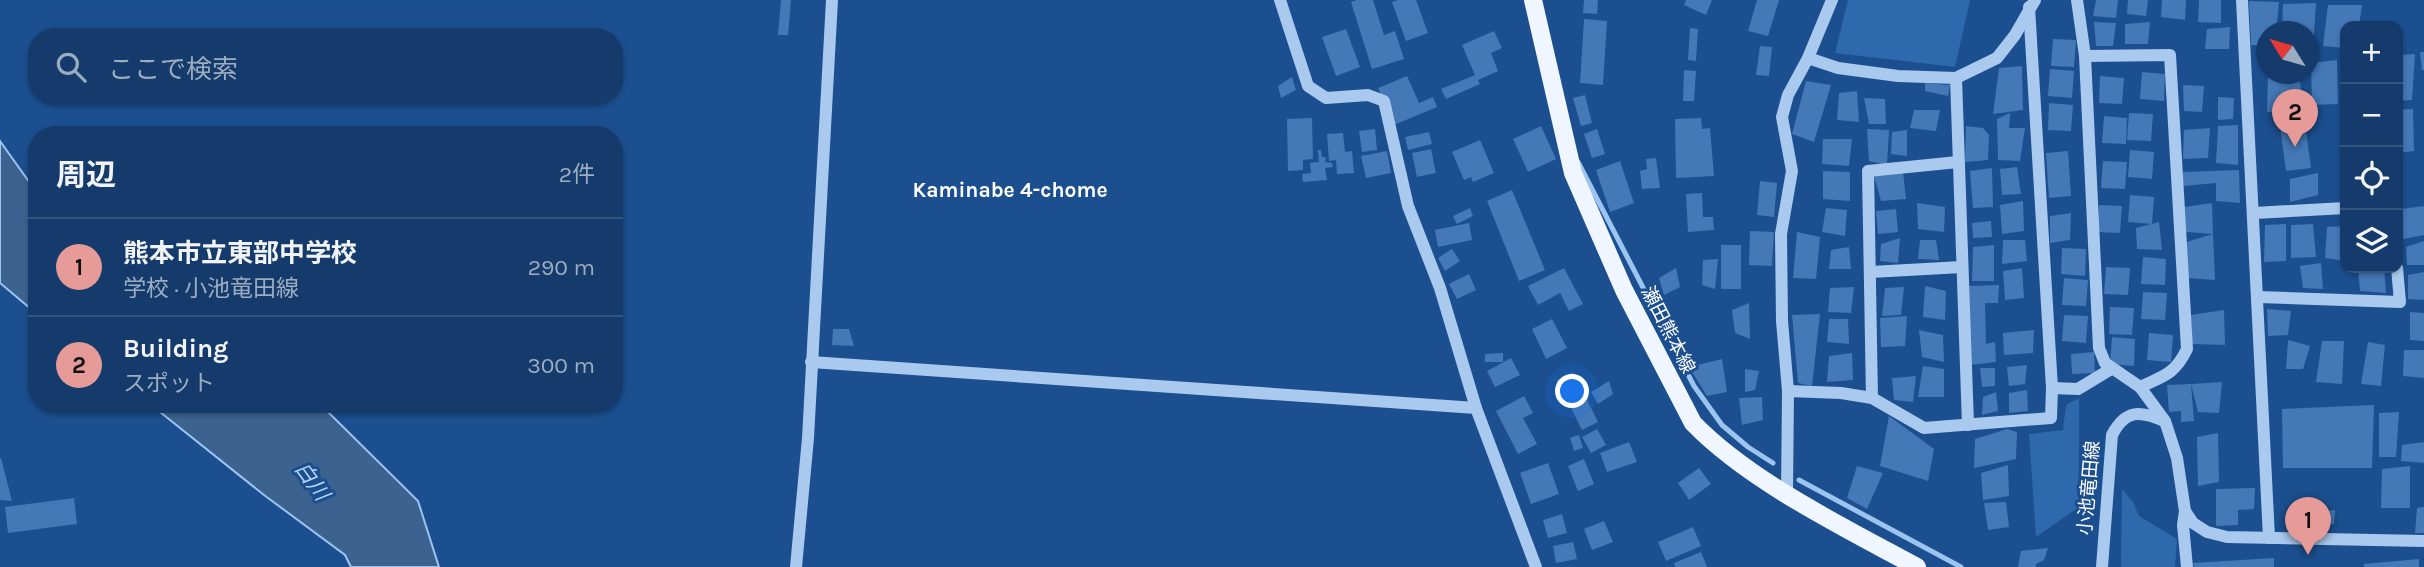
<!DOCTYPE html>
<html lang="ja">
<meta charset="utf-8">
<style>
body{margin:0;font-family:Karla,"Noto Sans JP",sans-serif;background:#214673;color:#f1f3f6}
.controls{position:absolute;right:21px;top:21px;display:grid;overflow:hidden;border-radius:14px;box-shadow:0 2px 5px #0004}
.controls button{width:63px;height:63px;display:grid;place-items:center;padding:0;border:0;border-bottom:2px solid #33557e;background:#143b6b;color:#f1f3f6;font:35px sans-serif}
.compass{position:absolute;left:2256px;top:21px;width:63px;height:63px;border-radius:50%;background:#143b6b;box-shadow:0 2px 5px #0004;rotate:307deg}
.you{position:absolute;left:1573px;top:392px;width:24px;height:24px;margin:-18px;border:5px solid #fff;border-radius:50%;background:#1a73e8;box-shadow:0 0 0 10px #1a73e833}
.badge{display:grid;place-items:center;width:46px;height:46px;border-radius:50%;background:#e69b98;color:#111;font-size:23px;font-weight:700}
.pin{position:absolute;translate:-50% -58px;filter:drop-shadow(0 2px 4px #0008)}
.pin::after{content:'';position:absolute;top:37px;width:24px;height:21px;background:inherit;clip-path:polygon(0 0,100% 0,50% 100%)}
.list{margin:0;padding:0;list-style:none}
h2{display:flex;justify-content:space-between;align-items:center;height:91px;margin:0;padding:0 28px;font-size:30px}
h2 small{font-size:23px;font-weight:400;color:#9dadc1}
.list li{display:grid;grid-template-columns:46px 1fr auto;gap:21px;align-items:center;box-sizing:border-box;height:98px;padding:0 28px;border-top:2px solid #33557e}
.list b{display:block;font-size:26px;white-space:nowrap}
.list p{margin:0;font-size:23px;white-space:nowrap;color:#9dadc1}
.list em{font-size:23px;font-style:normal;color:#9dadc1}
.icon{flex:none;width:38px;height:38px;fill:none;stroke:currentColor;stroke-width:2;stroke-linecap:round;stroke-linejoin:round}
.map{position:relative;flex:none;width:2424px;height:567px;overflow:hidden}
.search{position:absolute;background:#143b6b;box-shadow:0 2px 5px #0004;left:28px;top:28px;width:595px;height:77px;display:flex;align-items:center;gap:18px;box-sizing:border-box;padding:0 24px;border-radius:28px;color:#9dadc1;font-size:26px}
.panel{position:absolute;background:#143b6b;box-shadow:0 2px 5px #0004;left:28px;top:126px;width:595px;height:287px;border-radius:28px}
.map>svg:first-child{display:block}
.green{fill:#2e69ad}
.water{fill:#3c6290;stroke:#9cc4f0;stroke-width:2}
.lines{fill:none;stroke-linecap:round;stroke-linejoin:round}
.stream{stroke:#9cc4f0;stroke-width:5}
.building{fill:#4478b7}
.minor{stroke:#a9c9ee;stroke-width:12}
.major{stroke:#f0f6ff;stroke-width:18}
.labels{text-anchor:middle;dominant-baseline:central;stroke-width:6;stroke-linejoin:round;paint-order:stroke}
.street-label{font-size:19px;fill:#fff;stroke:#1b4f8f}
.neighbourhood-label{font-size:21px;font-weight:bold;fill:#fff;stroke:#1b4f8f}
.water-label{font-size:21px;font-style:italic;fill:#b5d3f5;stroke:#1b4f8f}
</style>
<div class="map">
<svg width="2424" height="567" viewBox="0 0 2424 567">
<rect width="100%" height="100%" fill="#1b4f8f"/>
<g class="green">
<path d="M1848,0h122l-15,67 -120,-14z"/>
<path d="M2079,398v109l-43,30 -7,-103 34,-4 3,-25z"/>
<path d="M2122,489l11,13 6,14 38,23 -2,28h-54z"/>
</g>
<g class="water">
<path d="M0,141l37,52v121l-37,-31z"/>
<path d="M150,404h170l98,97 21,66h-88l-6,-12 -81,-60z"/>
</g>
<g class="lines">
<g class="stream">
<path d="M1578,162l116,224 28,39 26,22 25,16"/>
<path d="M1799,480l162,87"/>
</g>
</g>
<g class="building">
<path d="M781,0h10l-3,35h-10z"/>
<path d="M1357,0h16l11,35 11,-4 9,28 -32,10 -21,-67z"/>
<path d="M1398,0h18l12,33 -22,8 -14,-39z"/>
<path d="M1584,0h14l-1,14 -14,-1z"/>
<path d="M1686,0h26l-6,15 -22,-10z"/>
<path d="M1757,0h22l-11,36 -20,-5z"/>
<path d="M2096,0h22l-2,18 -23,-2z"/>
<path d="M2128,0h20l-2,16 -19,-2z"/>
<path d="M2162,0h24l-1,20 -24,-3z"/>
<path d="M2199,0h22v23l-23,-1z"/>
<path d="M2249,1l30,1 -3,30h-10v14l-15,-1z"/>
<path d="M2316,3l-3,45h-5v-16h-26l1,-28z"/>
<path d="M2328,5h34l-3,21h-14v22l-22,-2z"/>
<path d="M1584,19l23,2 -4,64 -23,-2z"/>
<path d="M2094,22l22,1 -3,23h-17z"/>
<path d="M2150,22l-2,22h-23v-20z"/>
<path d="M2230,27l-1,22h-24l2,-20z"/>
<path d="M1690,28l8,1 -2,32 -8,-1z"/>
<path d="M1346,29l14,38 -24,9 -14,-39z"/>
<path d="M1494,31l8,17 -11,5 7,18 -20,9 2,4 -34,15 -5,-10 34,-14 -13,-30z"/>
<path d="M2053,39l23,1 -2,27 -23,-1z"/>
<path d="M1760,46l12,1 -3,29 -13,-1z"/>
<path d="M2420,52h4v18h-2z"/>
<path d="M2415,54l-3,46 -14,1v-46z"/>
<path d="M2337,60l1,44 -26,1 -1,-42z"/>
<path d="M2022,66l1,44 -30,4 6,-46z"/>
<path d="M2050,69l24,2 -2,27 -24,-2z"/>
<path d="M1684,70l12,1 -2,30h-11z"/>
<path d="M2142,72l23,2 -1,27 -24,-2z"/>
<path d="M2268,74h31l5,38h-37z"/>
<path d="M1407,76l12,27 14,-6 4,10 -43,18 -16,-37z"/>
<path d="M2100,76l24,2 -2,26 -23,-1z"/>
<path d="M1292,77l4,13 -15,8 -3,-12z"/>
<path d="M1806,81l25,4 -17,57 -22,-8z"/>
<path d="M1925,83l25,2 -2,11 -23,-5z"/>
<path d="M2183,85l21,1 -2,26 -18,-1z"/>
<path d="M1857,91l2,31 -22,-2 2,-27z"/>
<path d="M1585,95l7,28 -11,3 -8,-28z"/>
<path d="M2218,97l16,1 -1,21 -15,1z"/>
<path d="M1864,98l21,1 1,25h-17z"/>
<path d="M2049,103l24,2 -2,26 -23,-1z"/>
<path d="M2413,109l1,42 -16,2v-43z"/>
<path d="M1914,110h26l-4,21 -26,-3z"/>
<path d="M2010,113l-1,15h16l-5,33 -22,-1 -1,-41z"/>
<path d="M2129,113l24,1 -2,27 -24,-1z"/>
<path d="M2104,116l23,2 -1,26 -24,-1z"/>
<path d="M1312,118l1,41 -10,1v10l-15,1 -1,-52z"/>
<path d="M1701,118l1,11 8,-1 4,48 -38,2 -1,-59z"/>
<path d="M2305,123l6,45 -25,3 -6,-45z"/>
<path d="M2238,125v40l-22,-2 2,-37z"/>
<path d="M1541,126l15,33 -28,13 -15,-33z"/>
<path d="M1966,126l17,2 6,7 -1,25 -23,2z"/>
<path d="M2210,128l-2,30 -25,1 1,-29z"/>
<path d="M1375,129l2,21 -15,2 -3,-21z"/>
<path d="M1597,129l8,25 -13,4 -8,-24z"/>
<path d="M1867,129l22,1 -2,35 -18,-4z"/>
<path d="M1907,130v26l-16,-2 1,-22z"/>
<path d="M1429,132l3,12 -24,6 -3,-13z"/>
<path d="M1343,133l2,19 7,-1 2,22 -17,1 -1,-14 -7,1 -2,-27z"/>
<path d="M1823,139h29l-3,27 -27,-2z"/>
<path d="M1480,140l14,33 -21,9 -2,-5 -7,3 -12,-28z"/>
<path d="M1431,149l5,24 -19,4 -5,-24z"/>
<path d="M1318,150h3l1,7h4l-1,5 7,1 1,4 -8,1 2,12 -24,2 -1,-8 9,-1 -1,-10 9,-1z"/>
<path d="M2130,150l24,2 -2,27 -24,-2z"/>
<path d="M1387,151l4,22 -25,5 -5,-22z"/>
<path d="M2068,151l3,45 -22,2 -3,-45z"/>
<path d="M1656,158l4,30 -18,1 -2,-18 7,-2 -1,-10z"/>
<path d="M1620,161l14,42 -24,9 -14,-42z"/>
<path d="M2103,161l24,1 -2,27 -24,-1z"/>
<path d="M2017,167l4,27 -19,1 -2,-26z"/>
<path d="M1992,168l1,39 -20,1 -3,-37z"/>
<path d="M2239,170l1,33 -24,-2v-18l-33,3v-14z"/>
<path d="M1823,171l27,1v29l-27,-2z"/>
<path d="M1903,171l3,28 -25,2 -7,-25z"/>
<path d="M2318,173v22l-28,7v-23z"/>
<path d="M1760,181l17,2 -3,34 -17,-2z"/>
<path d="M1512,190l33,80 -26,11 -32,-80z"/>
<path d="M1702,193l1,24h10l1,13 -26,2 -2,-38z"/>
<path d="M2130,195l24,2 -2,27 -24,-2z"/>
<path d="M2023,201l1,30 -22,3 -2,-29z"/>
<path d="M1917,203l28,4 -1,25 -26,-3z"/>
<path d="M2212,203l1,31 -27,-2 -2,-25z"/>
<path d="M2099,205l23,1 -2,27 -23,-1z"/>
<path d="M2424,206v29l-21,4 -2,-30z"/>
<path d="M1470,208l3,8 -16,8 -4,-8z"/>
<path d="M1826,208l21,2 -2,26 -23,-4z"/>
<path d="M1896,209l2,23 -20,2 -2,-23z"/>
<path d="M2071,213l-1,27 -20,3v-27z"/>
<path d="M1991,221l1,16 -19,1 -1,-15z"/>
<path d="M2159,222l3,28 -25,-1 -1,-21z"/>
<path d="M1469,223l3,17 -34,7 -3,-17z"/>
<path d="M2286,224v37l-22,1 1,-37z"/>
<path d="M2313,224l3,33 -25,1v-33z"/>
<path d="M2345,226v35l-20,-3 2,-31z"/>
<path d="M1750,231l24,1 -2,34 -23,-1z"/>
<path d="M1797,232l23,5 -4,42 -23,-1z"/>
<path d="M2213,234l2,46 -29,-2 -3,-35z"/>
<path d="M1900,238l-2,25 -18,-2 1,-17z"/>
<path d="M1920,240h16l3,20 -21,-1z"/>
<path d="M2003,240h22l2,21 -25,3z"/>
<path d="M2424,241v24h-17l-1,-18z"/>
<rect x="1721" y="245" width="20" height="44"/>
<path d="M1994,245v36h-22l1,-34z"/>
<path d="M1849,247l2,22h-22l2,-19z"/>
<path d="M2062,248l24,1 -1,27 -24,-2z"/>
<path d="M1452,249l8,12 -15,10 -7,-13z"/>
<path d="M2143,257l23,2 -1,26 -24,-1z"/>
<path d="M1718,259l-3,30 -13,-4 1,-25z"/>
<path d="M2321,263l2,26 -20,-1 -3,-22z"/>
<path d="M2106,267l24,1 -2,27 -24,-1z"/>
<path d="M1564,268l19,36 -14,7 -9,-18 -22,12 -10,-19z"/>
<path d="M1676,268l4,19 -16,8 -5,-17z"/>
<path d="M2022,268l2,30 -19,2 -2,-29z"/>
<path d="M2358,268h26l2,25 -26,-2z"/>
<path d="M2424,272v28l-16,-1v-24z"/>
<path d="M1469,274l7,16 -19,9 -8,-15z"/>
<path d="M2064,278l24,2 -2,26 -24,-1z"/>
<path d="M1999,285l-1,18h-13l1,41 9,-2 1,20 -26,3 -1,-79z"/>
<path d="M1925,286l21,5 -1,29 -22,-3z"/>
<path d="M1854,287l-3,26 -23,-1 2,-24z"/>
<path d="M1904,287l-3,28 -19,1 3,-28z"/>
<path d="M2143,292l24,1 -2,27 -24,-1z"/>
<path d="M1749,303l1,36 -15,-6 -3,-23z"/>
<path d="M2110,307l24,1 -2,27 -23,-1z"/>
<path d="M2267,309l24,2 -3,24 -20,1z"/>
<path d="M2224,310l1,35 -33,-1 -1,-29z"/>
<path d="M2410,312l14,1v28l-14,-1z"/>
<path d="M1820,314l-8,72 -14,-3 -6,-68z"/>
<path d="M2064,315l24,1 -2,27 -24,-2z"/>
<path d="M1907,316l-2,30 -24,1 -1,-29z"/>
<path d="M1552,319l15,29 -21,11 -14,-30z"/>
<path d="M1829,319h19l1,25 -22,-2z"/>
<path d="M833,329h16l5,17 -22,-1z"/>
<path d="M1919,330l24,5 1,27 -22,-5z"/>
<path d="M2034,330l-1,23 -29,2 -1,-22z"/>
<path d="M2149,333l24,2 -2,27 -24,-2z"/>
<path d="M2112,337l23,2 -1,27 -24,-2z"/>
<path d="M2288,340l22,6 -7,23h-17z"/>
<path d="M2322,341h22l-2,43 -26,-2z"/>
<path d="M2368,342l17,3 -4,41 -20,-2z"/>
<path d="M2404,350h20v28l-21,-2z"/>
<path d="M2094,352l1,21 -23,1 -1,-20z"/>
<path d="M1503,353v9h-18v-8z"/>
<path d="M1852,353l1,27 -26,2 2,-26z"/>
<path d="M1511,358l9,17 -25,12 -8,-16z"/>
<path d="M1722,359l5,33 -20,4 -18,-29z"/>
<path d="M2027,365l-2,19 -16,2 -2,-19z"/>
<path d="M1923,366l21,3v28h-26z"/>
<path d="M1980,368h15v18l-13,1z"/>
<path d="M1745,369l14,2 -4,19 -10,2z"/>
<path d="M1573,372l25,50 -16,8 -25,-50z"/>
<path d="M1916,376l-3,26 -19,-2 -2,-22z"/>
<path d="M1609,381l4,13 -15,10 -7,-12z"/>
<path d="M2222,382l-3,31 -21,-1 -7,-28z"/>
<path d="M2191,384l3,37 -13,1v-11l-12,1 -2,-27z"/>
<path d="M2027,390l1,21 -19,2v-20z"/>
<path d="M1996,392l2,19 -16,4 1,-18z"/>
<path d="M1524,396l9,17 -10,5 14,26 -19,10 -22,-43z"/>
<path d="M1762,397l1,23 -21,5 -3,-27z"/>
<path d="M2374,405l-2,63h-89l-1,-59z"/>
<path d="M2399,412l-3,45h-17v-44z"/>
<path d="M1889,416l45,33 -6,32 -48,-15z"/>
<path d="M1597,429l9,16 -15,8 -9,-16z"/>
<path d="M2007,429l10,3 -1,27 -42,9 1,-29z"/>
<path d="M2218,433l1,49 -21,4 -1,-49z"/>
<path d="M1579,435l4,13 -9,3 -4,-13z"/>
<path d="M1629,442l8,20 -30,10 -7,-19z"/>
<path d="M2424,442v21l-23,-2 1,-16z"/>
<path d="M0,458h1l11,43 -12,-1z"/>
<path d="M1584,459l10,25 -16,7 -10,-25z"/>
<path d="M1548,463l11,31 -28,10 -11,-31z"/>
<path d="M2008,465l1,31 -26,4 -2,-27z"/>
<path d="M1857,466l26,7 -16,36 -20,-11z"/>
<path d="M2410,466v42h-29l1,-39z"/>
<path d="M1699,468l12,16 -22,16 -11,-17z"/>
<path d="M2255,488l-1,21 -16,1v15l-22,1v-37z"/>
<path d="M74,498l3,26 -69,9 -3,-26z"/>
<path d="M2006,502l3,25 -21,3 -4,-27z"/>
<path d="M2424,507v26h-9l2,-25z"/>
<path d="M2335,510l-1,14 -10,-1 2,-12z"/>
<path d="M1562,514l5,19 -19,5 -5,-18z"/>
<path d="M1604,521l9,21 -21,8 -8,-21z"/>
<path d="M1693,527l8,19 -35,15 -8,-19z"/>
<path d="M1573,542l4,17 -21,4 -3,-17z"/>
<path d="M2048,548l-4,12 -8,4v3h-18l3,-16z"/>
<path d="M1701,552l6,15h-32l-1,-4z"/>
<path d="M2274,558v9h-80l-1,-4z"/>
<path d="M2419,559v8h-55v-3z"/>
</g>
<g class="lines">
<g class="minor">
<path d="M1280,0l28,86 18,12 42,-3 16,6 24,105 32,82 36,120 60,159"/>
<path d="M2077,0l8,56 14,292 6,15 35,24 25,34 12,37 8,53 8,12 14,9 20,5 197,4"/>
<path d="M2242,0l27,538"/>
<path d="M2029,7l23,381"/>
<path d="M2085,56l85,-1 17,294c-12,25 -23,27 -47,38"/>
<path d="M1808,58l30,10 60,8 58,2 41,-20 18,-23 20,-35"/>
<path d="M1956,78l12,347"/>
<path d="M2254,213l91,-5"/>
<path d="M1871,272l91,-5"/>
<path d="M2258,297l142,5 -3,-34"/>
<path d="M811,362l665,46"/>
<path d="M1788,391l53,2 31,5 52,30 127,-10 1,-30 26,1 33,-20"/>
<path d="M1872,398l-4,-227 90,-9"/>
<path d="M1787,493l1,-102 -6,-70 -1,-87 11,-63 -10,-54 6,-22 20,-37 24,-58"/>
<path d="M2185,511l-2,14 4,42"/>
<path d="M796,567l12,-129 24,-438"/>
<path d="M2102,567l10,-132c13,-25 27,-25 52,-14"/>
</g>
<path class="major" d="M1533,0l40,173 51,117 69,133c56,58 152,105 224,144"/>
</g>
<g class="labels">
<g class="street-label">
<text transform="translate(1668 330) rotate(63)">瀬田熊本線</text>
<text transform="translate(2089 488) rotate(-85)">小池竜田線</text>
</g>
<g class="neighbourhood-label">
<text x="1010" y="190">Kaminabe 4-chome</text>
</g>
<g class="water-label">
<text transform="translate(312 481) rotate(54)">白川</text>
</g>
</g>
</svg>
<div class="controls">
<button>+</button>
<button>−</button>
<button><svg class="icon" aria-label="locate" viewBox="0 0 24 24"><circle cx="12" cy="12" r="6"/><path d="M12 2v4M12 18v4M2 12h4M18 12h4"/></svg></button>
<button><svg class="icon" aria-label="layers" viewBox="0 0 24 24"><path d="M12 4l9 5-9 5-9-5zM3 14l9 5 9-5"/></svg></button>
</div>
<svg class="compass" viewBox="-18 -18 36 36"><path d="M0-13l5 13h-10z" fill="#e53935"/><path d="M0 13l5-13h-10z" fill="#9dadc1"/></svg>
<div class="you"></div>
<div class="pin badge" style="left:2308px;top:555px">1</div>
<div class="pin badge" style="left:2295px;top:147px">2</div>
<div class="search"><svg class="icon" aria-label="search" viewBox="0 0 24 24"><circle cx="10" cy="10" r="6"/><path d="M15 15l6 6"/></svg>ここで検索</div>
<section class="panel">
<h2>周辺<small>2件</small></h2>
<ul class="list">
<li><span class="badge">1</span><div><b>熊本市立東部中学校</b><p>学校 · 小池竜田線</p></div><em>290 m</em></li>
<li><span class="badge">2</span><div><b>Building</b><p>スポット</p></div><em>300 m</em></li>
</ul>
</section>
</div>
